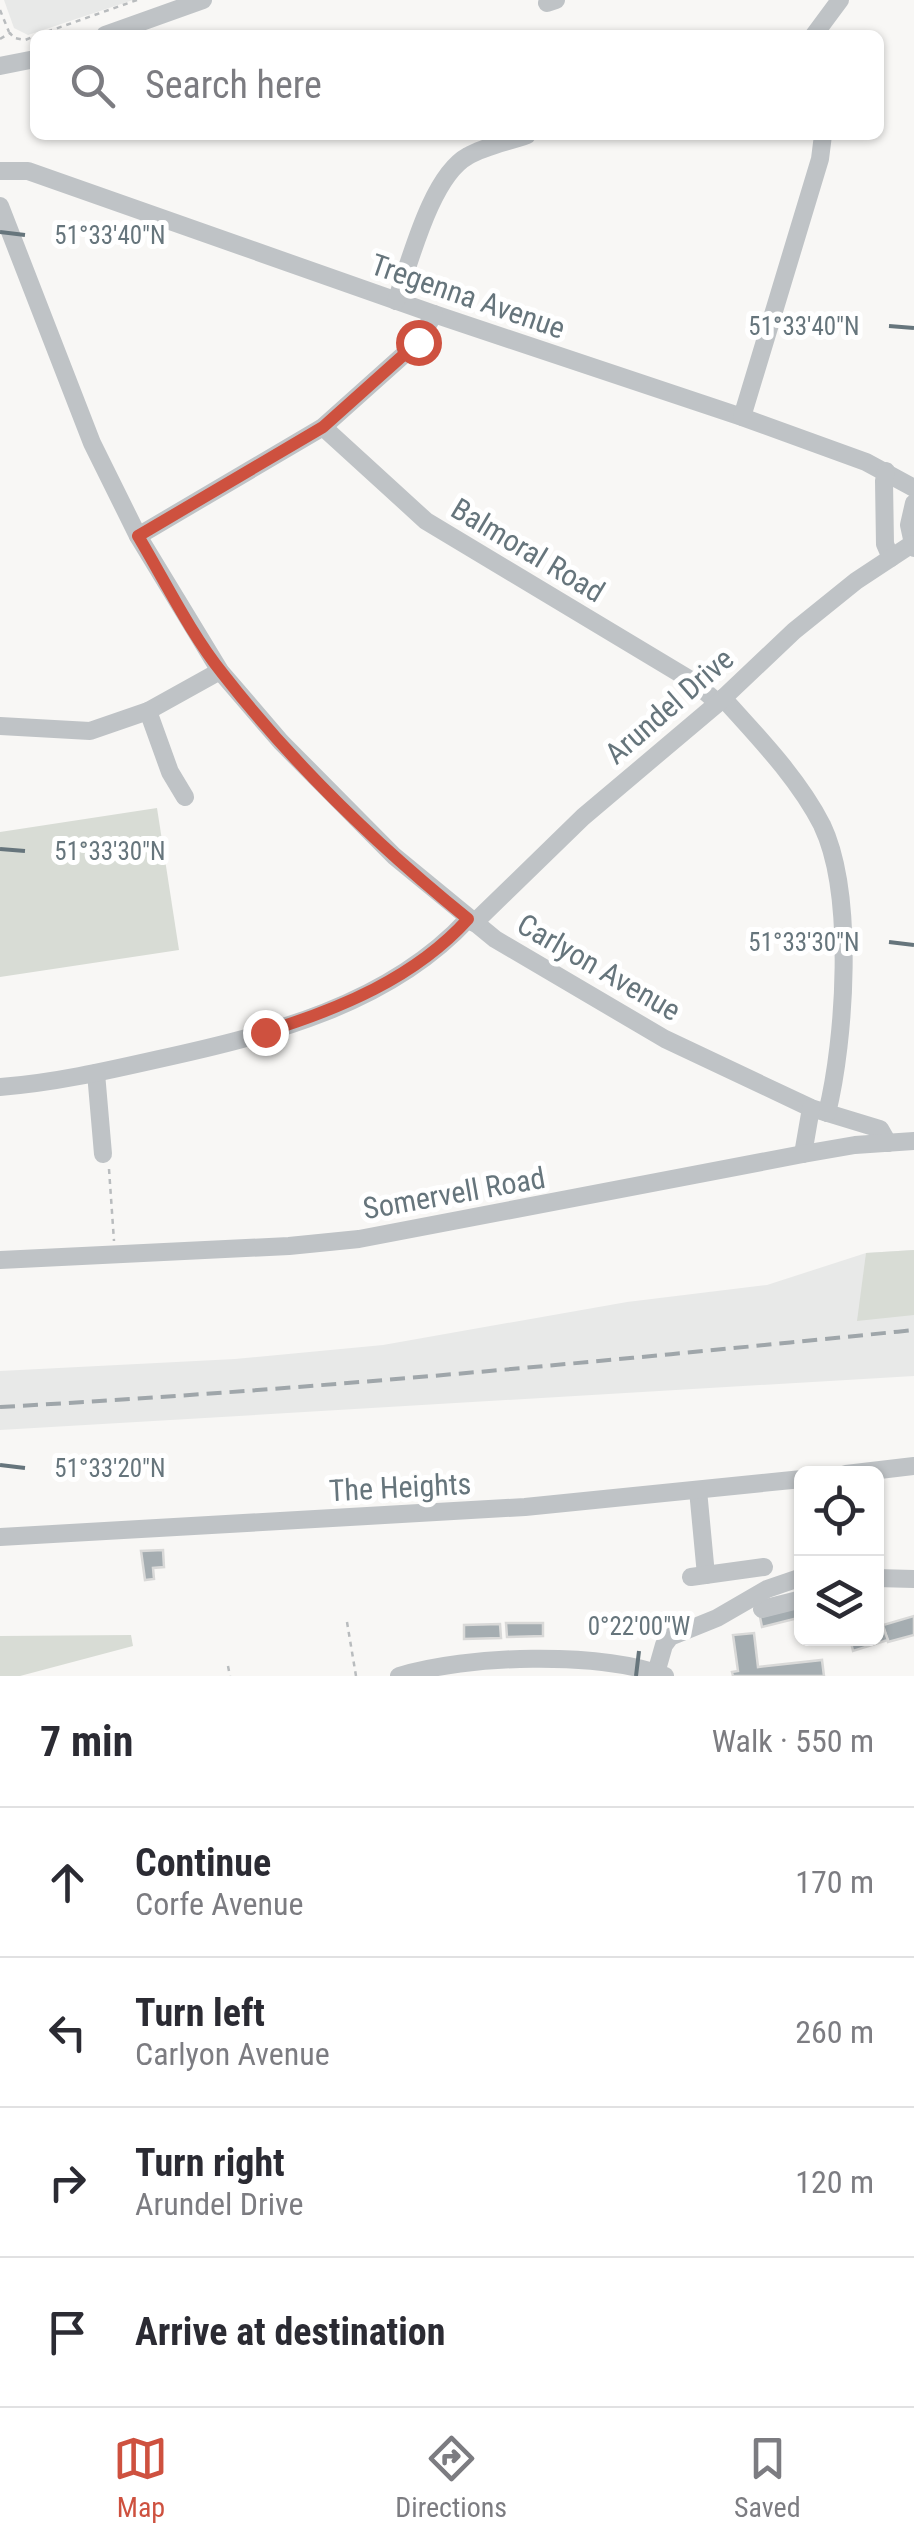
<!DOCTYPE html>
<meta charset="utf-8">
<style>
body{margin:0;font-family:"Roboto Condensed",sans-serif;background:#f2f2f3;color:#2b2b33}
.controls{position:absolute;right:30px;bottom:30px;display:grid;overflow:hidden;border-radius:15px;box-shadow:0 2px 8px #0004}
.controls button{width:90px;height:90px;display:grid;place-items:center;padding:0;border:0;border-bottom:2px solid #e1e1e2;background:#fff;color:#2b2b33;font:50px sans-serif}
.stop{position:absolute;width:30px;height:30px;margin:-22px;border:8px solid #ce513f;border-radius:50%;background:#fff}
.stop.end{background:#ce513f;border-color:#fff;box-shadow:0 2px 10px #0008}
.list{margin:0;padding:0;list-style:none}
h2{display:flex;justify-content:space-between;align-items:center;height:130px;margin:0;padding:0 40px;font-size:42px}
h2 small{font-size:32px;font-weight:400;color:#7c7c81}
.list li{display:grid;grid-template-columns:65px 1fr auto;gap:30px;align-items:center;box-sizing:border-box;height:150px;padding:0 40px;border-top:2px solid #e1e1e2}
.list b{display:block;font-size:38px;white-space:nowrap}
.list p{margin:0;font-size:32px;white-space:nowrap;color:#7c7c81}
.list em{font-size:32px;font-style:normal;color:#7c7c81}
.icon{flex:none;width:55px;height:55px;fill:none;stroke:currentColor;stroke-width:2;stroke-linecap:round;stroke-linejoin:round}
.map{position:relative;flex:none;width:914px;height:1676px;overflow:hidden}
.search{position:absolute;background:#fff;box-shadow:0 2px 8px #0004;left:30px;right:30px;top:30px;height:110px;display:flex;align-items:center;gap:25px;box-sizing:border-box;padding:0 35px;border-radius:15px;color:#7c7c81;font-size:38px}
.sheet{height:730px;background:#fff}
nav{display:flex;justify-content:space-around;align-items:center;box-sizing:border-box;height:140px;border-top:2px solid #e1e1e2;background:#fff;font-size:28px;color:#7c7c81}
nav a{display:grid;justify-items:center;gap:5px}
nav .on{color:#ce513f}
.map>svg:first-child{display:block}
.built{fill:#e8e9e8}
.green{fill:#d8dcd5}
.building{fill:#a5adb1;stroke:#d9d9d8;stroke-width:2.5}
.lines{fill:none;stroke-linecap:round;stroke-linejoin:round}
.path{stroke:#b9bcbe;stroke-width:2.5;stroke-dasharray:5 5;stroke-linecap:butt}
.minor{stroke:#bfc3c6;stroke-width:18}
.rail{stroke:#9fa6aa;stroke-width:4;stroke-dasharray:15 8;stroke-linecap:butt}
.route{stroke:#ce513f;stroke-width:12}
.ticks{fill:none;stroke:#66757c;stroke-width:4}
.labels{text-anchor:middle;dominant-baseline:central;stroke-width:10;stroke-linejoin:round;paint-order:stroke}
.street-label{font-size:30px;fill:#66757c;stroke:#fff}
.ticks-label{font-size:25px;text-anchor:middle;fill:#66757c;stroke:#fff;stroke-width:10;stroke-linejoin:round;paint-order:stroke}
</style>
<div class="map">
<svg width="914" height="1676" viewBox="0 0 914 1676">
<rect width="100%" height="100%" fill="#f8f7f5"/>
<g class="built">
<path d="M4,0h129l-105,35 -14,-7z"/>
<path d="M914,1250v126l-914,54v-59l235,-12 148,-14 244,-43 140,-17 99,-32z"/>
</g>
<g class="green">
<path d="M157,808l22,142 -179,27v-145z"/>
<path d="M914,1250v65l-57,6 9,-68z"/>
<path d="M131,1635l2,11 -113,30h-20v-40z"/>
</g>
<g class="building">
<path d="M163,1550l1,17 -11,1 1,11 -9,1 -4,-29z"/>
<path d="M802,1606v11l-40,10 -2,-10z"/>
<path d="M914,1616v19l-26,7 -5,-17z"/>
<path d="M506,1623h37v13l-36,1z"/>
<path d="M500,1624l1,14 -37,1v-14z"/>
<path d="M882,1624l6,16 -35,11 -3,-13h26v-12z"/>
<path d="M754,1633l4,34 64,-7 2,16h-91l-1,-4 6,-1 -5,-36z"/>
</g>
<g class="lines">
<g class="path">
<path d="M0,10l9,22"/>
<path d="M38,35l99,-35"/>
<path d="M0,39l10,-6 4,5 11,2 10,-4"/>
<path d="M109,1169l5,72"/>
<path d="M347,1622l9,54"/>
<path d="M228,1666l2,10"/>
</g>
<g class="minor">
<path d="M547,3l9,-3"/>
<path d="M105,35l98,-35"/>
<path d="M814,35l26,-35"/>
<path d="M0,66l35,-7"/>
<path d="M0,171h28l406,143 308,103 124,45 48,26"/>
<path d="M0,206l92,237 46,93 82,135 61,71 113,114 101,83 170,100 146,69 69,21 8,14"/>
<path d="M396,301c14,-39 35,-125 72,-145 17,-10 40,-14 59,-21"/>
<path d="M742,417l78,-258 3,-24"/>
<path d="M323,427l103,94 268,161 24,21"/>
<path d="M886,471l-2,10 1,63 6,14"/>
<path d="M914,503l-5,22 5,23"/>
<path d="M138,536l185,-109 95,-85 16,-28"/>
<path d="M723,698c35,39 75,80 99,127 33,69 23,215 5,288"/>
<path d="M148,711l22,61 15,25"/>
<path d="M0,726l90,5 58,-20 72,-40"/>
<path d="M474,923l109,-106 135,-114 76,-72 62,-50 56,-37"/>
<path d="M96,1073l7,81"/>
<path d="M0,1087c53,-4 106,-16 159,-28 109,-24 230,-54 309,-140"/>
<path d="M803,1154l8,-46"/>
<path d="M0,1260l289,-14 70,-7 444,-85 52,-9 59,-4"/>
<path d="M846,1474l68,-8"/>
<path d="M698,1490l8,85"/>
<path d="M0,1537l525,-30 277,-28"/>
<path d="M691,1577l73,-10"/>
<path d="M876,1578l38,1"/>
<path d="M762,1609l40,-10"/>
<path d="M656,1673l8,-28 6,-8 47,-19 50,-29 35,-12"/>
<path d="M399,1676c68,-21 199,-25 266,0"/>
</g>
<path class="rail" d="M0,1407c306,-17 610,-46 914,-77"/>
</g>
<g class="lines">
<path class="route" d="M265,1032c74,-23 150,-54 203,-113 -89,-72 -175,-155 -245,-245 -33,-41 -58,-93 -85,-138l185,-109 95,-85"/>
</g>
<path class="ticks" d="M0,232l25,3M889,326l25,2M0,849l25,2M889,942l25,3M0,1465l25,3M636,1676l3,-25"/>
<g class="labels">
<g class="street-label">
<text transform="translate(468 296) rotate(19)">Tregenna Avenue</text>
<text transform="translate(528 550) rotate(31)">Balmoral Road</text>
<text transform="translate(669 706) rotate(-41)">Arundel Drive</text>
<text transform="translate(599 967) rotate(30)">Carlyon Avenue</text>
<text transform="translate(454 1193) rotate(-10)">Somervell Road</text>
<text transform="translate(400 1487) rotate(-3)">The Heights</text>
</g>
</g>
<g class="ticks-label">
<text x="110" y="244">51°33'40"N</text>
<text x="804" y="335">51°33'40"N</text>
<text x="110" y="860">51°33'30"N</text>
<text x="804" y="951">51°33'30"N</text>
<text x="110" y="1477">51°33'20"N</text>
<text x="639" y="1635">0°22'00"W</text>
</g>
</svg>
<div class="controls">
<button><svg class="icon" aria-label="locate" viewBox="0 0 24 24"><circle cx="12" cy="12" r="6"/><path d="M12 2v4M12 18v4M2 12h4M18 12h4"/></svg></button>
<button><svg class="icon" aria-label="layers" viewBox="0 0 24 24"><path d="M12 4l9 5-9 5-9-5zM3 14l9 5 9-5"/></svg></button>
</div>
<div class="stop" style="left:418px;top:342px"></div>
<div class="stop end" style="left:265px;top:1032px"></div>
<div class="search"><svg class="icon" aria-label="search" viewBox="0 0 24 24"><circle cx="10" cy="10" r="6"/><path d="M15 15l6 6"/></svg>Search here</div>
</div>
<section class="sheet">
<h2>7 min<small>Walk · 550 m</small></h2>
<ul class="list">
<li><svg class="icon" aria-label="ahead" viewBox="0 0 24 24"><path d="M12 20V5M6 11l6-6 6 6"/></svg><div><b>Continue</b><p>Corfe Avenue</p></div><em>170 m</em></li>
<li><svg class="icon" aria-label="left" viewBox="0 0 24 24"><path d="M17 20v-9H6M10 6l-5 5 5 5"/></svg><div><b>Turn left</b><p>Carlyon Avenue</p></div><em>260 m</em></li>
<li><svg class="icon" aria-label="right" viewBox="0 0 24 24"><path d="M7 20v-9h11M14 6l5 5-5 5"/></svg><div><b>Turn right</b><p>Arundel Drive</p></div><em>120 m</em></li>
<li><svg class="icon" aria-label="arrive" viewBox="0 0 24 24"><path d="M6 21V4h12l-3 4 3 4H6"/></svg><div><b>Arrive at destination</b></div></li>
</ul>
</section>
<nav>
<a class="on"><svg class="icon" aria-label="map" viewBox="0 0 24 24"><path d="M3 6l6-2 6 2 6-2v14l-6 2-6-2-6 2zM9 4v14M15 6v14"/></svg>Map</a>
<a><svg class="icon" aria-label="directions" viewBox="0 0 24 24"><path d="M12 3l9 9-9 9-9-9zM9 14v-3h6M13 9l2 2-2 2"/></svg>Directions</a>
<a><svg class="icon" aria-label="saved" viewBox="0 0 24 24"><path d="M7 4h10v16l-5-4-5 4z"/></svg>Saved</a>
</nav>
